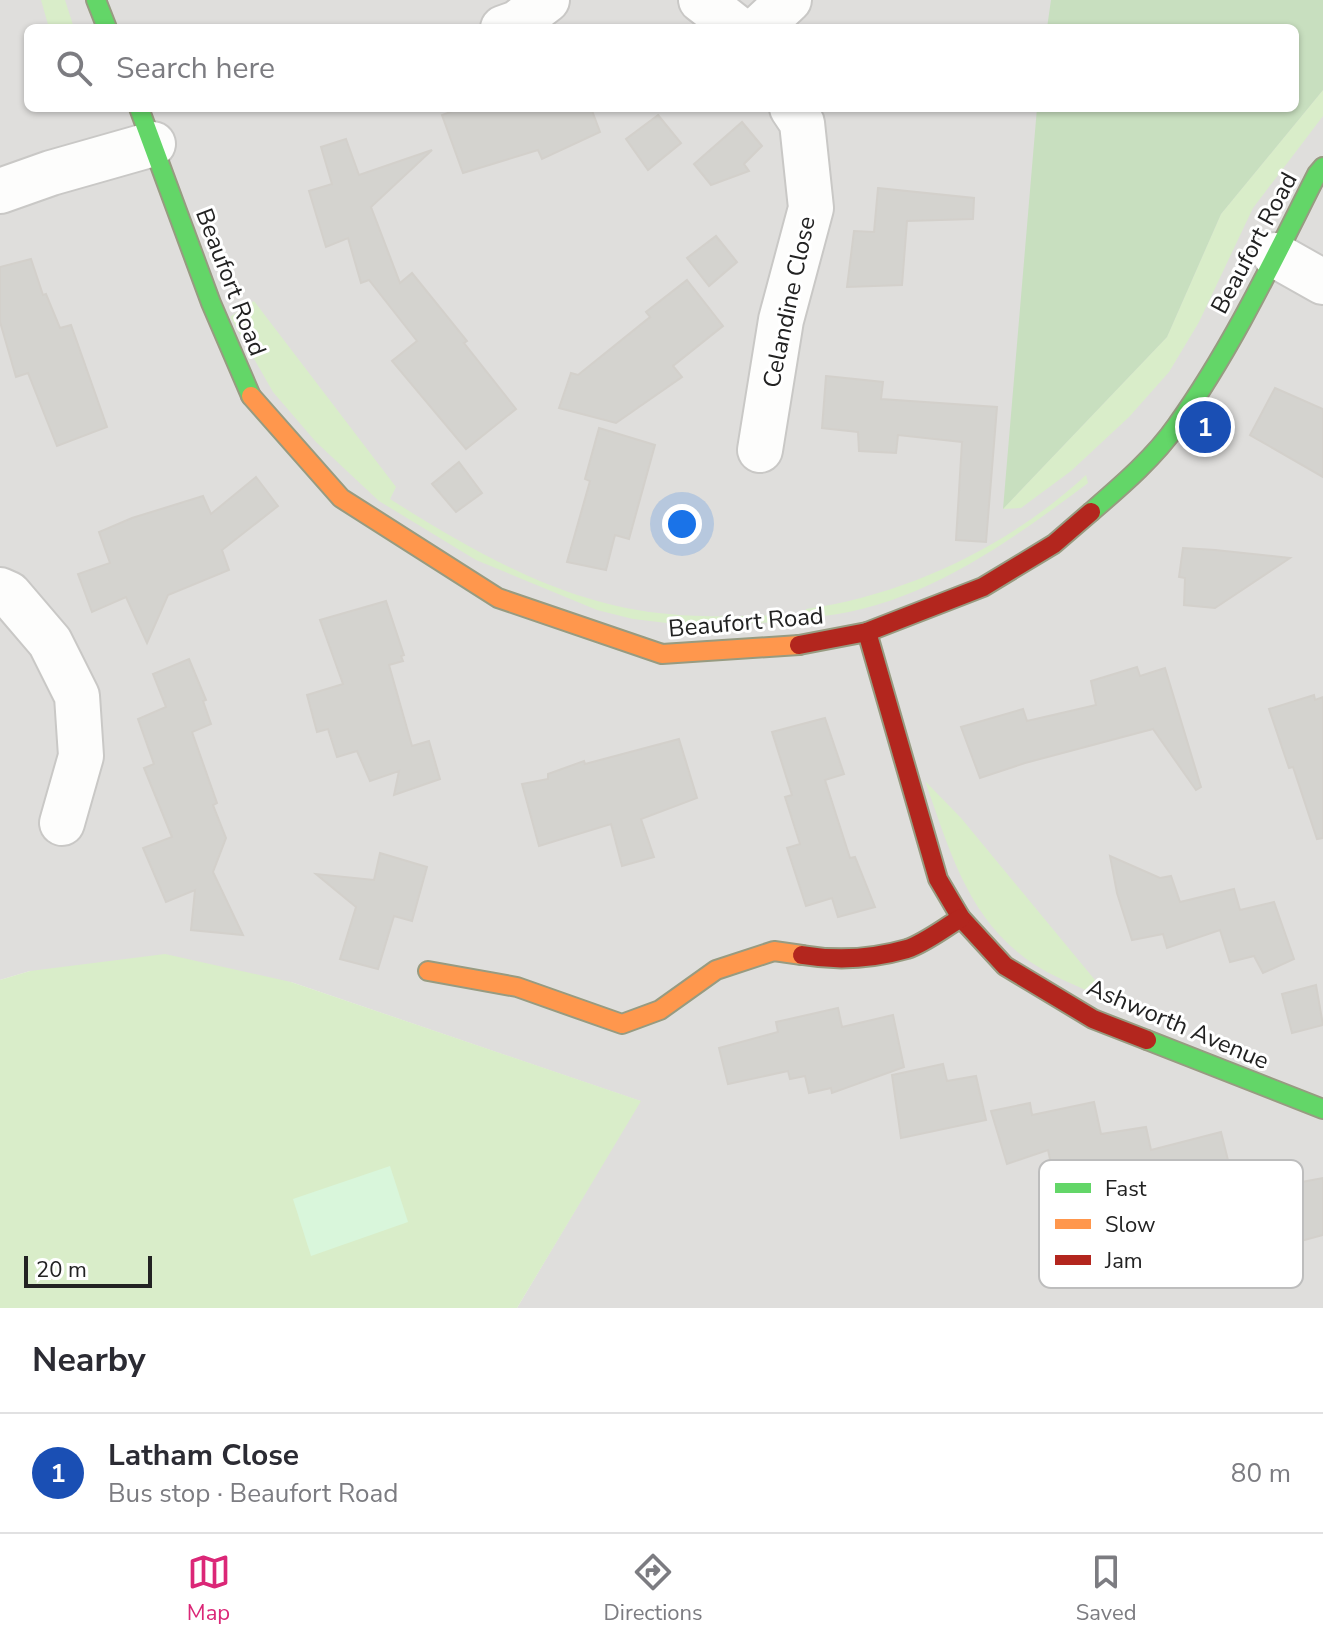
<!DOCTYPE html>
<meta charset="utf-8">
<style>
body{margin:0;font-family:"Nunito Sans",sans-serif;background:#f7f7f7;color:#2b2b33}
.scale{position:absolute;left:24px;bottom:20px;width:128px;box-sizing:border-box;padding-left:8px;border:4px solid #222;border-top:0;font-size:22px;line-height:28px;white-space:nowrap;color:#222;-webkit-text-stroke:6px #fff;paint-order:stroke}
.you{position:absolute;left:682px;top:524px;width:28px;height:28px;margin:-20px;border:6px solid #fff;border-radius:50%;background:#1a73e8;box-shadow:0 0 0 12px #1a73e833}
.badge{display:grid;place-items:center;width:52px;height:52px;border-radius:50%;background:#db2777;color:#fff;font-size:26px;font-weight:700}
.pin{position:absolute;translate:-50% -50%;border:4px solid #fff;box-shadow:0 2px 8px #0006}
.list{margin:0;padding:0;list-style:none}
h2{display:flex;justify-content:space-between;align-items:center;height:104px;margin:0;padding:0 32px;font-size:34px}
h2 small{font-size:26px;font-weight:400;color:#7c7c81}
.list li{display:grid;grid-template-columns:52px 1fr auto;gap:24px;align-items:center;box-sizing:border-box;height:120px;padding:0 32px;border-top:2px solid #e1e1e2}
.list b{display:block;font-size:30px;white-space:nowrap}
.list p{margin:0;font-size:26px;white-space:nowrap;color:#7c7c81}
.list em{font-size:26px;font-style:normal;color:#7c7c81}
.icon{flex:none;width:44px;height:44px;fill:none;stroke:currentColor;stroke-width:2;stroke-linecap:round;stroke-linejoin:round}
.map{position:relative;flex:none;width:1323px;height:1308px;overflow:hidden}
.search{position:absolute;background:#fff;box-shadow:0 2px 6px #0004;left:24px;right:24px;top:24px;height:88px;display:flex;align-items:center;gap:20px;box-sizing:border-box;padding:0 28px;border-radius:12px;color:#7c7c81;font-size:30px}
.sheet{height:224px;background:#fff}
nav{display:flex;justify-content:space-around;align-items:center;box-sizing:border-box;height:112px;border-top:2px solid #e1e1e2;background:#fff;font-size:22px;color:#7c7c81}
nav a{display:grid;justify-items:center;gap:4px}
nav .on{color:#db2777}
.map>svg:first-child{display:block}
.residential{fill:#dfdedc;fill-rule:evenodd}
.grass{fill:#d9edc9}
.forest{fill:#c8dfbf}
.park{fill:#d9f6db}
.building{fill:#d4d3cf;stroke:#d3d0cb;stroke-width:2}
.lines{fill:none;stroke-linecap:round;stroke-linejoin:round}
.street-casing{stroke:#c9c8c6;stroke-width:48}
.fast-casing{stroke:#979b81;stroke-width:22}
.slow-casing{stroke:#979b81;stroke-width:22}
.jam-casing{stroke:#979b81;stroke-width:22}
.street{stroke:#fdfdfc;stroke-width:44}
.fast{stroke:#63d668;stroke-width:18}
.slow{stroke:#ff974d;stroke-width:18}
.jam{stroke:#b3261e;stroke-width:18}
.labels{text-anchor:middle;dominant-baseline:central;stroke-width:6;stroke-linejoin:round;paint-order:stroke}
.street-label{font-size:24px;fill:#222;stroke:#fff}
.key{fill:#fff;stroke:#bdbdbd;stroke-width:2}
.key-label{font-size:22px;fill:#222}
</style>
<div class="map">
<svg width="1323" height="1308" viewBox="0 0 1323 1308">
<rect width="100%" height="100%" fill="#f0efea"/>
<path class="residential" d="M0,0h1323v1308h-806l123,-207 -349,-119 -261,-11 -30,9zM28,28h1267v80h-1267z"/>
<g class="grass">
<path d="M41,0h24l9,28h-25z"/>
<path d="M1323,90v26l-70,92 -54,114 -30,50 -40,45 -58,54 -50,37 -18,1 164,-172 54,-123z"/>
<path d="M254,301l142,186 -6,12c84,53 177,107 279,115 38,4 77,2 115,1l2,7 -102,3 -51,-6 -36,-9 -121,-50 -97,-59 -63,-59 -43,-50 -43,-75z"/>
<path d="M1086,475l2,8c-80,60 -177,130 -281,134l-1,-8c103,-15 203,-63 280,-134z"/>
<path d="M925,781l36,37 153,185c-22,-11 -46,-20 -67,-31 -76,-42 -95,-115 -122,-191z"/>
<path d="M165,954l126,28 350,119 -124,207h-517v-328l30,-9z"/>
</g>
<path class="forest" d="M1051,0h272v90l-102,124 -54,123 -164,172 34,-401h258v-80h-248z"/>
<path class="park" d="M390,1166l18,56 -97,34 -18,-57z"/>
<g class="building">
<path d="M461,108h130l9,24 -58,27 -4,-9 -75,23 -21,-58z"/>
<path d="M658,115l23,28 -33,27 -22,-31z"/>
<path d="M742,122l20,24 -18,18 5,7 -38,14 -17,-21z"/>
<path d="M346,139l13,36 73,-25 -61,57 29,76 12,-10 55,68 -3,2 52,66 -50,40 -74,-88 25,-20 -48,-61 -8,3 -13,-45 -22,9 -17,-56 23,-7 -11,-37z"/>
<path d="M878,188l96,10 -1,21 -66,2 -5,64 -55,2 7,-56 20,1z"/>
<path d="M716,236l21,26 -28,24 -22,-28z"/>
<path d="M31,259l12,36 3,-1 14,34 11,-3 36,102 -50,19 -29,-73 -12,4 -16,-55v-55z"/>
<path d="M687,280l36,46 -50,40 9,11 -66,46 -57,-15 12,-35 7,2 72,-58 -4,-5z"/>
<path d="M826,376l57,6 -2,17 116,8 -11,135 -30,-2 6,-98 -64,-7 -2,18 -37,-2 -1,-19 -36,-4z"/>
<path d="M1275,388l48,21v68l-73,-42z"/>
<path d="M599,428l56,17 -26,94 -14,-4 -9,35 -39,-8 23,-81 -5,-2z"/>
<path d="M459,462l23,31 -26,19 -24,-28z"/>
<path d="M256,477l22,29 -56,44 7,20 -61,25 -21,48 -21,-46 -34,15 -14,-38 32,-11 -11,-31 33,-14 71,-22 8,18z"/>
<path d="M1183,548l32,2 75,8 -75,50 -31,-3 1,-27 -6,-1z"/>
<path d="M386,601l18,54 -3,1 2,5 -14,4 23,81 17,-5 11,38 -46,16 5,-24 -29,10 -13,-30 -20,6 -9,-28 -11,3 -10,-37 36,-11 -23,-64z"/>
<path d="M189,659l17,41 -3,1 8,23 -19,8 25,71 -4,2 13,33 -13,34 30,63 -52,-5 4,-40 -29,12 -23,-54 29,-11 -28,-69 10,-4 -16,-45 28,-12 -13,-33z"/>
<path d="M1137,667l3,9 25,-8 36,119 -5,3 -43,-61 -128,34 -45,15 -19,-51 62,-18 4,12 69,-16 -5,-24z"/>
<path d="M1314,695l1,5 8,-3v141l-6,1 -24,-72 -4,1 -20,-59z"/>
<path d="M825,718l19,56 -19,6 25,78 5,-1 20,50 -37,10 -6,-19 -26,8 -19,-58 13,-4 -15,-47 7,-2 -20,-63z"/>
<path d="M679,739l18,59 -56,21 13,38 -32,9 -11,-42 -72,22 -17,-62 26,-5v-5l36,-13 1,3z"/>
<path d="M380,853l47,14 -15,54 -18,-5 -16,53 -38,-10 16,-52 -40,-33 58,6z"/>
<path d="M1110,856l50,22 11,-2 9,26 54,-13 6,21 34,-8 20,57 -31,14 -9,-17 -24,6 -10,-32 -53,18 -4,-14 -31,6 -15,-47z"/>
<path d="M1316,985l7,40 -31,8 -10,-39z"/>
<path d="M838,1008l4,19 51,-12 11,52 -72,26 -1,-5 -22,5 -4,-17 -15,3 -2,-8 -60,13 -9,-36 59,-16 -2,-10z"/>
<path d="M943,1064l4,17 29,-5 10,44 -85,18 -9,-63z"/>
<path d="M1094,1102l7,32 45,-7 5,23 70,-18 24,97 -51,-30 -19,6 -2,-6 -38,12 -8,-30 -32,8 -22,-21 -20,5 -5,-23 -41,14 -16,-53 39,-8 2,12z"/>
<path d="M1288,1172l3,12 32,-6v57l-37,10 -9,-28h-20l-9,-37z"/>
</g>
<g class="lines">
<defs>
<g id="street">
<path d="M701,0l36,28"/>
<path d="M503,28l14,-5 30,-23"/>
<path d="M759,28l30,-28"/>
<path d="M0,191l51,-18 102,-29"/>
<path d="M1275,255l48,27"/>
<path d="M760,450l21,-130 30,-112 -9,-85 -10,-15"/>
<path d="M0,590l9,4 41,48 27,54 4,60 -19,67"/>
</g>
<g id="fast">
<path d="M96,0l11,28"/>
<path d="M139,108l72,195 40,93"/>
<path d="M1091,512c30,-26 63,-54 86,-87 55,-77 97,-166 140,-251l6,-7"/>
<path d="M1147,1040l176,69"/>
</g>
<g id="slow">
<path d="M251,396l90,102 157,100 164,56 137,-9"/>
<path d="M428,971l89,16 105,37 38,-14 56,-40 58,-19 28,4"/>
</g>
<g id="jam">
<path d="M867,632l71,247 23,39 44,48 88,53 54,21"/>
<path d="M799,645l68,-13 116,-45 71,-43 37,-32"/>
<path d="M802,955c35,6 70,4 105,-6 18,-6 37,-21 54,-31"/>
</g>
</defs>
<use href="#street" class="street-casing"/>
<use href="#fast" class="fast-casing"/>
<use href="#slow" class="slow-casing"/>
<use href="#jam" class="jam-casing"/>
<use href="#street" class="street"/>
<use href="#fast" class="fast"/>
<use href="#slow" class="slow"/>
<use href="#jam" class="jam"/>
</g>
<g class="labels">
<g class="street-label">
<text transform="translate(1254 243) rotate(-62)">Beaufort Road</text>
<text transform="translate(231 282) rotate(69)">Beaufort Road</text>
<text transform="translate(789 302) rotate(-78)">Celandine Close</text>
<text transform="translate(746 622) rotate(-5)">Beaufort Road</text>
<text transform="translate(1178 1024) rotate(23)">Ashworth Avenue</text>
</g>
</g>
<rect x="1039" y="1160" width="264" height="128" rx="12" class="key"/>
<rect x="1055" y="1183" width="36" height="10" fill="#63d668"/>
<rect x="1055" y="1219" width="36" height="10" fill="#ff974d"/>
<rect x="1055" y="1255" width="36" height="10" fill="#b3261e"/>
<g class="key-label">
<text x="1105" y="1196">Fast</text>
<text x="1105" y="1232">Slow</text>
<text x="1105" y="1268">Jam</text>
</g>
</svg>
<div class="scale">20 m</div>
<div class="you"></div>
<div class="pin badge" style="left:1205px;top:427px;background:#1a4fb4">1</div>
<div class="search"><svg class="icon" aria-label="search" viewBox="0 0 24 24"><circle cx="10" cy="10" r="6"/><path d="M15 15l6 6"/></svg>Search here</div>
</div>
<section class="sheet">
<h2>Nearby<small></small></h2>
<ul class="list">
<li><span class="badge" style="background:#1a4fb4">1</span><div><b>Latham Close</b><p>Bus stop · Beaufort Road</p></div><em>80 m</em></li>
</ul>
</section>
<nav>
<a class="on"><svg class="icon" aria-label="map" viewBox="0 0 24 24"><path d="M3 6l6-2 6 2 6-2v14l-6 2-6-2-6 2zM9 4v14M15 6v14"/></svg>Map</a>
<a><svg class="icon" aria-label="directions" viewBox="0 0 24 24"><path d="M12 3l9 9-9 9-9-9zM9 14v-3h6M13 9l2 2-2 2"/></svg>Directions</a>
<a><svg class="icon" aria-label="saved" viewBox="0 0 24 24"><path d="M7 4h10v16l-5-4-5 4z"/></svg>Saved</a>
</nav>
